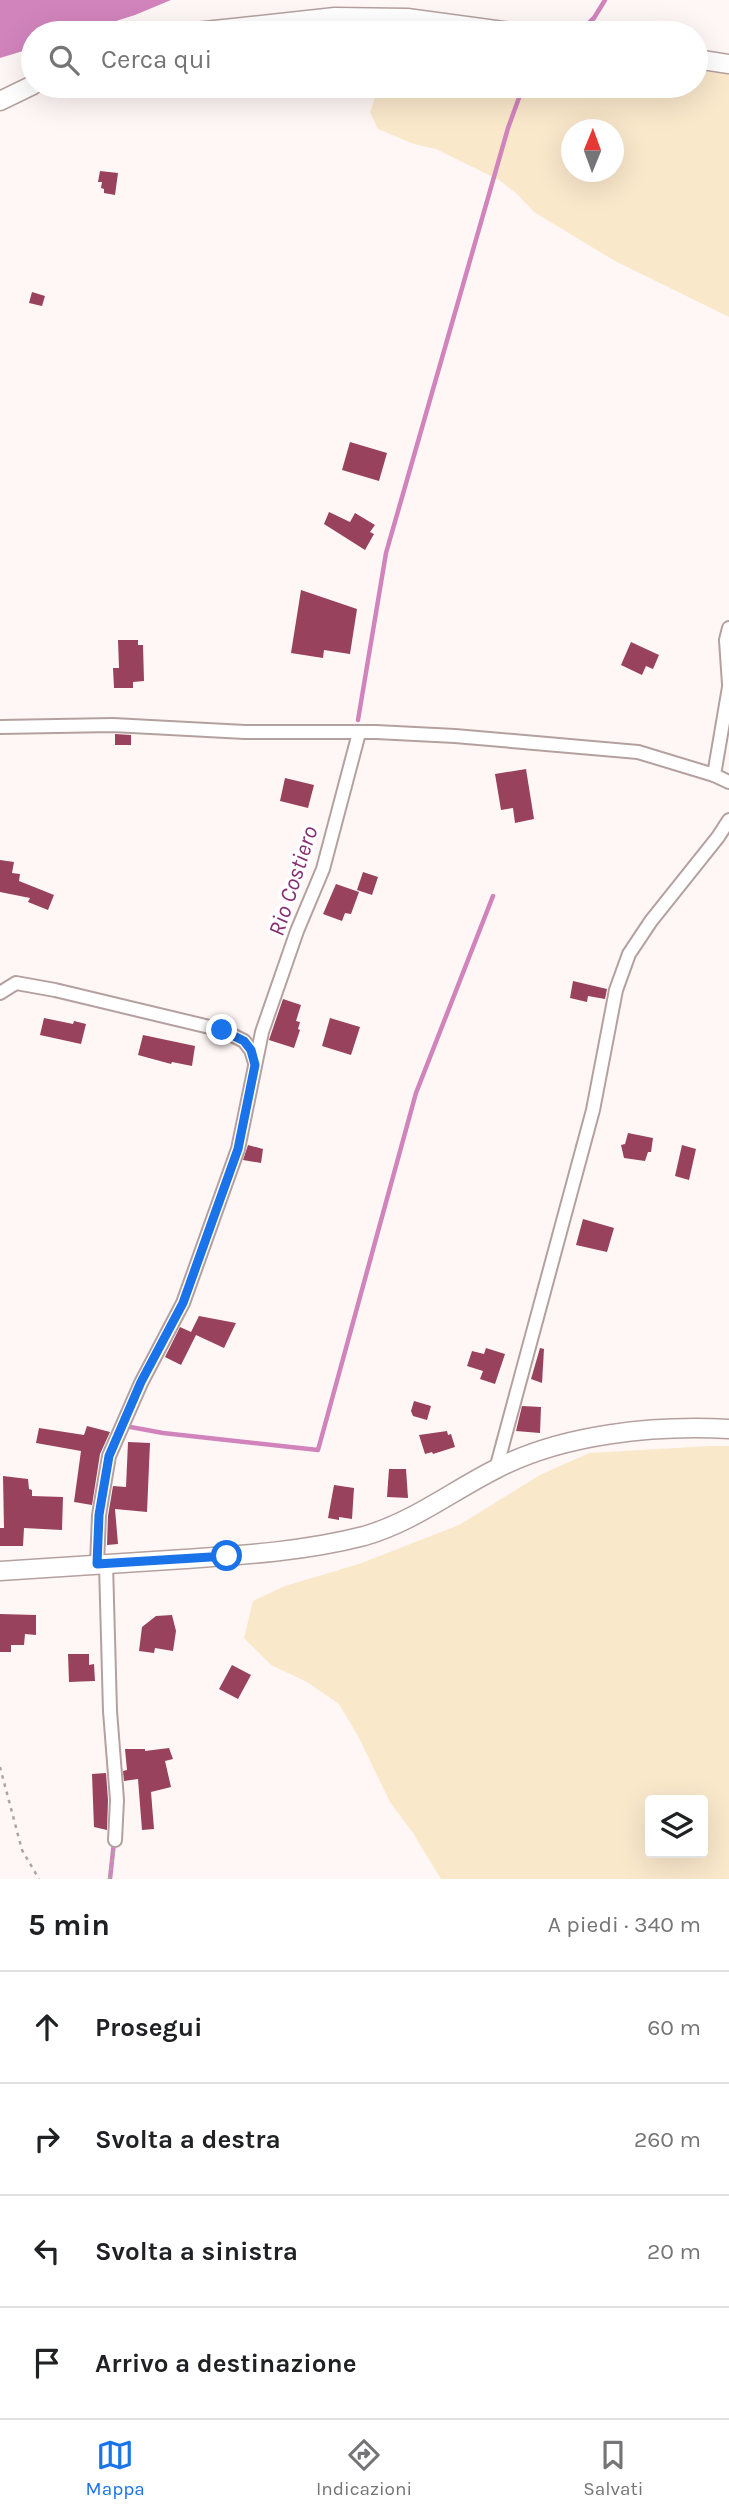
<!DOCTYPE html>
<html lang="it">
<meta charset="utf-8">
<style>
body{margin:0;font-family:Karla,sans-serif;background:#f2f2f2;color:#202124}
.controls{position:absolute;right:21px;bottom:21px;display:grid;overflow:hidden;border-radius:7px;box-shadow:0 7px 28px #0002}
.controls button{width:63px;height:63px;display:grid;place-items:center;padding:0;border:0;border-bottom:2px solid #e0e0e0;background:#fff;color:#202124;font:35px sans-serif}
.compass{position:absolute;left:561px;top:119px;width:63px;height:63px;border-radius:50%;background:#fff;box-shadow:0 7px 28px #0002;rotate:1deg}
.stop{position:absolute;width:21px;height:21px;margin:-16px;border:5px solid #1a73e8;border-radius:50%;background:#fff}
.stop.end{background:#1a73e8;border-color:#fff;box-shadow:0 2px 7px #0008}
.list{margin:0;padding:0;list-style:none}
h2{display:flex;justify-content:space-between;align-items:center;height:91px;margin:0;padding:0 28px;font-size:30px}
h2 small{font-size:23px;font-weight:400;color:#757577}
.list li{display:grid;grid-template-columns:46px 1fr auto;gap:21px;align-items:center;box-sizing:border-box;height:112px;padding:0 28px;border-top:2px solid #e0e0e0}
.list b{display:block;font-size:26px;white-space:nowrap}
.list em{font-size:23px;font-style:normal;color:#757577}
.icon{flex:none;width:38px;height:38px;fill:none;stroke:currentColor;stroke-width:2;stroke-linecap:round;stroke-linejoin:round}
.map{position:relative;flex:none;width:729px;height:1879px;overflow:hidden}
.search{position:absolute;background:#fff;box-shadow:0 7px 28px #0002;left:21px;right:21px;top:21px;height:77px;display:flex;align-items:center;gap:18px;box-sizing:border-box;padding:0 24px;border-radius:38px;color:#757577;font-size:26px}
.sheet{height:539px;background:#fff}
nav{display:flex;justify-content:space-around;align-items:center;box-sizing:border-box;height:98px;border-top:2px solid #e0e0e0;background:#fff;font-size:19px;color:#757577}
nav a{display:grid;justify-items:center;gap:4px}
nav .on{color:#1a73e8}
.map>svg:first-child{display:block}
.green{fill:#fae8cb;fill-rule:evenodd}
.water{fill:#d184bc}
.lines{fill:none;stroke-linecap:round;stroke-linejoin:round}
.stream{stroke:#d184bc;stroke-width:4.5}
.building{fill:#98425d}
.street-casing{stroke:#b4a19f;stroke-width:16}
.secondary-casing{stroke:#b4a19f;stroke-width:21}
.path{stroke:#ada5a3;stroke-width:2.5;stroke-dasharray:3.5 5;stroke-linecap:butt}
.street{stroke:#fff;stroke-width:12}
.secondary{stroke:#fff;stroke-width:18}
.route{stroke:#1a73e8;stroke-width:9}
.labels{text-anchor:middle;dominant-baseline:central;stroke-width:7;stroke-linejoin:round;paint-order:stroke}
.water-label{font-size:23px;font-style:italic;fill:#862c73;stroke:#fff}
</style>
<div class="map">
<svg width="729" height="1879" viewBox="0 0 729 1879">
<rect width="100%" height="100%" fill="#fff7f5"/>
<g class="green">
<path d="M696,67l33,5v245l-114,-56 -81,-49 -18,-19 -17,-13 -63,-31 -22,-5 -36,-15 -8,-17 9,-26h317zM572,130h42v42h-42z"/>
<path d="M710,1446h19v433h-288l-28,-46 -23,-31 -32,-66 -19,-32 -32,-22 -36,-17 -27,-27 9,-37 32,-15 74,-22 100,-39 81,-50 49,-22zM703,1800v53h-53v-53z"/>
</g>
<path class="water" d="M0,0h171l-36,15 -57,18h-45v15l-33,10z"/>
<g class="lines">
<g class="stream">
<path d="M578,33l16,-15 11,-18"/>
<path d="M358,720l28,-167 122,-425 12,-33 6,-9"/>
<path d="M125,1426l38,7 155,17 98,-357 77,-197"/>
<path d="M110,1879l4,-37"/>
</g>
</g>
<g class="building">
<path d="M100,171l18,2 -3,22 -11,-2v-4l-3,-1 1,-6h-4z"/>
<path d="M32,292l13,4 -3,10 -13,-3z"/>
<path d="M350,442l37,11 -8,28 -37,-11z"/>
<path d="M329,512l21,10 5,-9 20,12 -5,7 4,2 -9,16 -41,-26z"/>
<path d="M301,590l56,19 -7,45 -26,-4 -1,8 -32,-5z"/>
<path d="M118,640h20v5h5l1,36 -11,1v6h-19l-1,-20h6z"/>
<path d="M631,642l28,13 -6,14 -7,-3 -4,9 -21,-10z"/>
<path d="M115,734l16,1v10h-16z"/>
<path d="M526,769l8,50 -19,4 -2,-15 -12,2 -6,-36z"/>
<path d="M285,778l29,7 -6,23 -28,-7z"/>
<path d="M0,860l14,2 -2,11 8,1 -1,7 35,14 -6,15 -20,-8 2,-4 -30,-6z"/>
<path d="M363,872l15,5 -6,18 -15,-5z"/>
<path d="M336,884l23,8 -8,22 -6,-1 -3,8 -19,-7z"/>
<path d="M573,981l34,8 -2,10 -17,-3 -1,6 -17,-4z"/>
<path d="M283,999l18,6 -5,16 4,1 -2,7 2,1 -6,18 -25,-8z"/>
<path d="M44,1018l29,6 1,-3 12,3 -5,20 -41,-9z"/>
<path d="M330,1018l30,9 -9,28 -29,-9z"/>
<path d="M143,1035l52,11 -3,20 -20,-4 -1,2 -33,-9z"/>
<path d="M628,1133l25,5 -2,14h-3l-3,9 -21,-3 -3,-13 4,-1z"/>
<path d="M248,1145l15,4 -2,14 -18,-3z"/>
<path d="M682,1145l14,4 -7,31 -14,-4z"/>
<path d="M583,1219l31,9 -7,24 -31,-7z"/>
<path d="M199,1316l37,7 -12,25 -28,-13 -15,30 -16,-8 15,-30 11,5z"/>
<path d="M486,1348l19,6 -10,30 -15,-5 3,-8 -16,-5 5,-15 12,3z"/>
<path d="M540,1348l4,1 -2,34 -11,-4z"/>
<path d="M414,1401l17,5 -4,14 -14,-4 -2,-5z"/>
<path d="M522,1406l19,1 -1,26 -24,-2z"/>
<path d="M87,1426l23,6 -10,22 -8,51 -18,-3 7,-51 -45,-8 3,-15 45,7z"/>
<path d="M447,1431l1,4 3,-1 4,13 -22,7 -1,-2 -7,2 -6,-19z"/>
<path d="M128,1442l22,1 -3,69 -32,-3 3,35 -11,1 1,-29 5,-30 13,1z"/>
<path d="M389,1469h17l2,29 -21,-1z"/>
<path d="M3,1476l25,3 1,10 3,1v6l31,1 -1,33 -38,-2 -1,18h-23v-18h4z"/>
<path d="M334,1485l20,3 -2,31 -13,-2v3l-11,-2z"/>
<path d="M0,1614l36,1v20l-11,-1 -1,11h-13v7h-11z"/>
<path d="M172,1615l4,16 -3,20 -18,-3 -1,5 -15,-2 3,-24 14,-11z"/>
<path d="M68,1654h21v11l5,-1 1,17 -26,1z"/>
<path d="M232,1665l19,10 -13,24 -19,-10z"/>
<path d="M169,1748l4,11 -8,2 6,26 -20,5 3,37 -12,1 -4,-51 -14,2 -1,-10 4,-1 -2,-21h20v2z"/>
<path d="M106,1773l2,27 -1,30 -13,-3 -2,-53z"/>
</g>
<g class="lines">
<defs>
<g id="street">
<path d="M729,628l-3,12 3,44"/>
<path d="M0,727l113,-2 132,7h131l79,4 183,16 76,23 15,7"/>
<path d="M714,775l15,-88"/>
<path d="M0,993l16,-10 39,7 167,40 22,11 7,9 4,13"/>
<path d="M496,1469l97,-359 23,-120 13,-36 22,-33 67,-84 11,-17"/>
<path d="M97,1564l2,-49 10,-59 32,-73 42,-80 55,-154 24,-117 35,-101 26,-62 36,-136"/>
<path d="M106,1564l4,147 7,89 -2,40"/>
</g>
<g id="secondary">
<path d="M186,33l149,-16 72,1 111,15"/>
<path d="M696,59l33,5"/>
<path d="M0,101l33,-16"/>
<path d="M0,1571c62,-4 124,-8 185,-12 60,-4 121,-8 179,-23 49,-14 88,-45 132,-67 67,-35 158,-44 233,-40"/>
</g>
</defs>
<use href="#street" class="street-casing"/>
<use href="#secondary" class="secondary-casing"/>
<g class="path">
<path d="M0,1767l22,83 17,29"/>
<path d="M109,1879l5,-28"/>
</g>
<use href="#street" class="street"/>
<use href="#secondary" class="secondary"/>
</g>
<g class="lines">
<path class="route" d="M222,1030l22,11 7,9 4,15 -17,84 -55,154 -42,79 -32,74 -10,59 -2,49 130,-8"/>
</g>
<g class="labels">
<g class="water-label">
<text transform="translate(293 881) rotate(-72)">Rio Costiero</text>
</g>
</g>
</svg>
<div class="controls">
<button><svg class="icon" aria-label="layers" viewBox="0 0 24 24"><path d="M12 4l9 5-9 5-9-5zM3 14l9 5 9-5"/></svg></button>
</div>
<svg class="compass" viewBox="-18 -18 36 36"><path d="M0-13l5 13h-10z" fill="#e53935"/><path d="M0 13l5-13h-10z" fill="#757577"/></svg>
<div class="stop" style="left:227px;top:1556px"></div>
<div class="stop end" style="left:222px;top:1030px"></div>
<div class="search"><svg class="icon" aria-label="search" viewBox="0 0 24 24"><circle cx="10" cy="10" r="6"/><path d="M15 15l6 6"/></svg>Cerca qui</div>
</div>
<section class="sheet">
<h2>5 min<small>A piedi · 340 m</small></h2>
<ul class="list">
<li><svg class="icon" aria-label="ahead" viewBox="0 0 24 24"><path d="M12 20V5M6 11l6-6 6 6"/></svg><div><b>Prosegui</b></div><em>60 m</em></li>
<li><svg class="icon" aria-label="right" viewBox="0 0 24 24"><path d="M7 20v-9h11M14 6l5 5-5 5"/></svg><div><b>Svolta a destra</b></div><em>260 m</em></li>
<li><svg class="icon" aria-label="left" viewBox="0 0 24 24"><path d="M17 20v-9H6M10 6l-5 5 5 5"/></svg><div><b>Svolta a sinistra</b></div><em>20 m</em></li>
<li><svg class="icon" aria-label="arrive" viewBox="0 0 24 24"><path d="M6 21V4h12l-3 4 3 4H6"/></svg><div><b>Arrivo a destinazione</b></div></li>
</ul>
</section>
<nav>
<a class="on"><svg class="icon" aria-label="map" viewBox="0 0 24 24"><path d="M3 6l6-2 6 2 6-2v14l-6 2-6-2-6 2zM9 4v14M15 6v14"/></svg>Mappa</a>
<a><svg class="icon" aria-label="directions" viewBox="0 0 24 24"><path d="M12 3l9 9-9 9-9-9zM9 14v-3h6M13 9l2 2-2 2"/></svg>Indicazioni</a>
<a><svg class="icon" aria-label="saved" viewBox="0 0 24 24"><path d="M7 4h10v16l-5-4-5 4z"/></svg>Salvati</a>
</nav>
